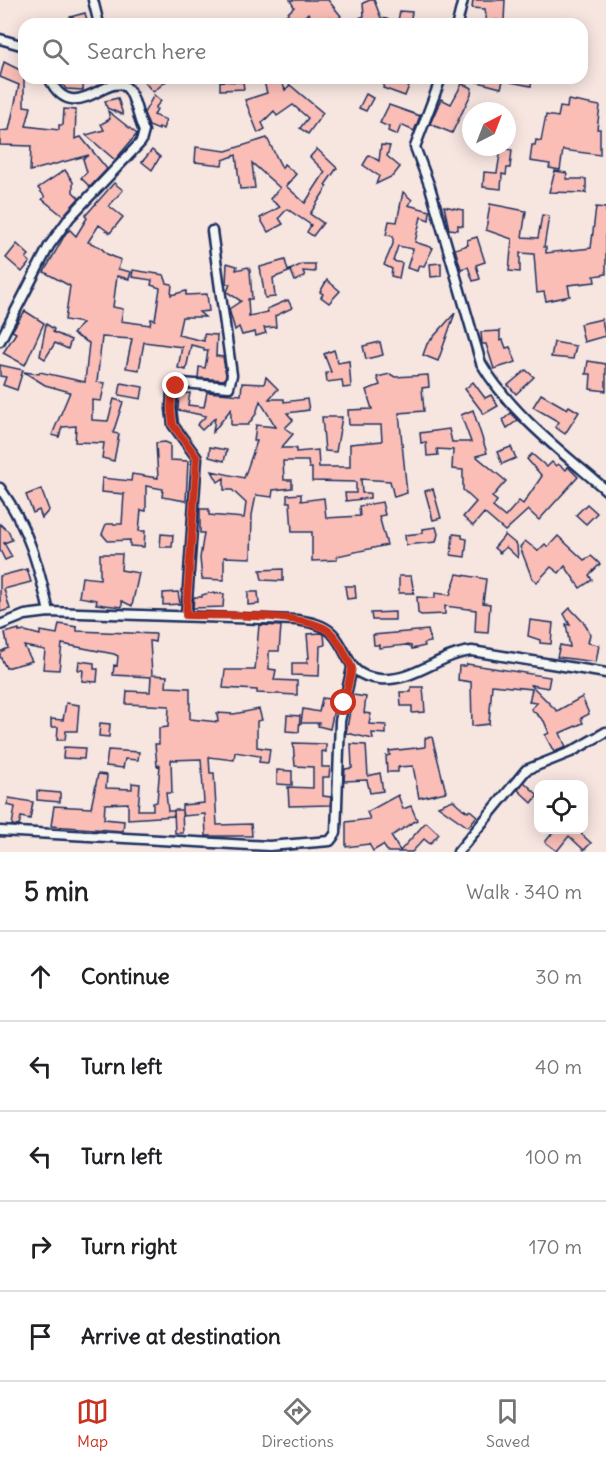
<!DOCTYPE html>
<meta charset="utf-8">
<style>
body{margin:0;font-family:Delius,sans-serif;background:#f6f6f6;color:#202124}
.controls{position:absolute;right:18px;bottom:18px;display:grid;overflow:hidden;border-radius:12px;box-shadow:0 3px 15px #0003}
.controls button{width:54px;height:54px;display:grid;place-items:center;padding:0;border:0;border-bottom:2px solid #e0e0e0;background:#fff;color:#202124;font:30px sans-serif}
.compass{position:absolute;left:462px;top:102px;width:54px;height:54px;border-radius:50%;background:#fff;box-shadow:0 3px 15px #0003;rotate:42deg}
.stop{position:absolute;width:18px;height:18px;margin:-14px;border:4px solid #c8321e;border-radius:50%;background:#fff}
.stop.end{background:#c8321e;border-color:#fff;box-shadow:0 2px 6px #0008}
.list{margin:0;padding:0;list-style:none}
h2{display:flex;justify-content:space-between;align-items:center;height:78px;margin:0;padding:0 24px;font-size:26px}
h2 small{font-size:20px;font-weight:400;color:#757577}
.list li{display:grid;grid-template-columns:39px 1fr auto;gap:18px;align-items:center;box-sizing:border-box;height:90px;padding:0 24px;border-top:2px solid #e0e0e0}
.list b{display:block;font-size:22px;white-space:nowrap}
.list em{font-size:20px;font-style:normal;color:#757577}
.icon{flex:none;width:33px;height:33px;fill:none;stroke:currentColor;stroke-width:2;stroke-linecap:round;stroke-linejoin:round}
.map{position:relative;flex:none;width:606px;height:852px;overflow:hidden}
.search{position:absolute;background:#fff;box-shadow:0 3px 15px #0003;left:18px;right:18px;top:18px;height:66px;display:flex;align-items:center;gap:15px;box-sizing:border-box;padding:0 21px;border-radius:18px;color:#757577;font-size:22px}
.sheet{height:528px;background:#fff}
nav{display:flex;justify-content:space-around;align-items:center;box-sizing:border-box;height:84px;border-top:2px solid #e0e0e0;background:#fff;font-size:16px;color:#757577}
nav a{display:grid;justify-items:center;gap:3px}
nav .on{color:#c8321e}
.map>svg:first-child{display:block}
.building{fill:#fabeb7;stroke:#1b2f5e;stroke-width:1.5}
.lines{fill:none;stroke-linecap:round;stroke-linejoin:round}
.minor-casing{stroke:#1b2f5e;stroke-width:13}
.minor{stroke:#f6f6f2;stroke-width:8}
.route{stroke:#c8321e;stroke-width:8}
</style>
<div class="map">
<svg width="606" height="852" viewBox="0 0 606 852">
<rect width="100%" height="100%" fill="#f7e5e0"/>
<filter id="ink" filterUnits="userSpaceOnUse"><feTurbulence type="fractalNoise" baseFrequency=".0167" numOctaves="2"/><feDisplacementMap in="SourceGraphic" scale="12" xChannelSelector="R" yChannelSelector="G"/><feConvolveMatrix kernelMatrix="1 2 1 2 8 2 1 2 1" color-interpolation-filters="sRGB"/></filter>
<g filter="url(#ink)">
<g class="building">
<path d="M290,0h38l13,16 -6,5 -4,-4 -8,7h-6l-9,-11 -11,11h-13l5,-4 -4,-4 9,-9z"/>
<path d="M370,0h4l7,18 17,3 2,-10 12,1 -2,12h-65l19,-8 -1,-13z"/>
<path d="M473,0h32l-1,21 -9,-1v4h-8l-2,-15 -13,-1z"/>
<path d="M85,13l3,11h-16l-2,-7z"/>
<path d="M4,62l20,10v34l7,1 -5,19 33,4v-5h4l1,-16 12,1 -1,29 6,-2 26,32 -17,18 -9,-9 6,-6 -4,-13 6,-4 -59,16 1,-25 -31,-1v-14l9,-1 10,-45 -19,-8z"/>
<path d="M58,78h26l-1,12 -17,-1z"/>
<path d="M141,78h29l-17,14z"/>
<path d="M275,78h6l4,12 5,-5 33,28 -15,21 -8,-6 8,-10 -15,-13 -16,11 -3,-5 -12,12 3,6 -7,4 -13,-33 22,-7 -3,-11z"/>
<path d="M386,78h26l-7,18 -22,-8z"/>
<path d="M474,78h19l10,3 -2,7 -27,-7z"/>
<path d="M510,78h22l-1,8 -21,-4z"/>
<path d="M220,81l23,1 1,7 -24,1z"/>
<path d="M462,84l10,4 -1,6 -19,39 -22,-9 11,-25 10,5z"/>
<path d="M366,94l7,4 -7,13 -7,-3z"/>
<path d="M154,95l7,6 -6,7 2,1 -3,6 12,5 -3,9 -4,-2v3l-10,-4 -5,-13z"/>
<path d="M118,98l5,17 -16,-7 -2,-7z"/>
<path d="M568,100l32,6 -3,23h3v26l-37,-5 -3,20 -11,-2 1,-4 -20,-3 2,-16h3l1,-5 5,1 5,-26 12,2 2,-10 7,1z"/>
<path d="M389,105l31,11 -6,15 -13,-6 -4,10 -9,-4 1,-4 -9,-4z"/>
<path d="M108,111l29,23 -22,26 -29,-25 18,-5 -3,-6 9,-5z"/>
<path d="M267,138l15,30 2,-4 12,10 -10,12 19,17 20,-31 -15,-15 7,-8 20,19 -12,17 2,2 -17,27 13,9 -10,13 -6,-4 4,-7 -24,-16 -8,9 4,6 -15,8 -8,-14 20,-11 -10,-8 10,-11 -28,-25 3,25 -15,1 -4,-34 -13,5 -1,5 -27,-3 1,-15 30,4z"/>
<path d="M381,145l9,1 -3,10 13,11 -7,9 -17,8 3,-8 -16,-11 6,-10 10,6z"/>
<path d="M501,148l11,2 -2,18h-3l-1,7 -4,-1 -1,15 -18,-2 1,-15 13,1z"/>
<path d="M152,150l8,7 -8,13 -10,-8z"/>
<path d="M65,170l8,12v10l6,6 -16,18 -21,-17 3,-2 -7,-9z"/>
<path d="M555,171l12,2 -1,6h20v14l-37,-1z"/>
<path d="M114,183l9,7 -14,16 14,11 -13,16 -11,-8 -11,17 12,5 7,7 14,6 -3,9 13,3 -2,7 -12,-3 -4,31 10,2 -2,12 29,4 1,-6 4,1 5,-32 -9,-3 1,-5 -20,-3 1,-7 31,5 3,8 5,1 -1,11 15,-4v4l21,-1 2,17 -10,1 6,5h-23l-4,18 26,6v-7l13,1 -1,21 7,1 3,18 -2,5 -26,-2 1,-11 6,1 3,-17h-4v-3l-13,-3 -5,25 -8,-2 4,-21 -38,-5 -5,28 -13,-2 6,-29 -30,-2 -5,45 8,1 -4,18 -9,-1v20l16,1 6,-22 9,3 -10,31 6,1 -5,27 -12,-3 2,-15 -29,-1 1,-16 -14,1 -3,10 -7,-2 18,-43 -25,-7 -21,-13 15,2 1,-2 45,10 4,-39 -16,-9 9,-11 -17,-3 5,-34 -26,-14 22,-39 4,-3 6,6 11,-18 -2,-2z"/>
<path d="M403,192l9,8 -4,5 22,6 -1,9 -8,-3 -6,25 18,6 -9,18 -5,-1 -2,6 -10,-3 6,-19 -15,-3 -5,15 9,2 -3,15 -8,-2 1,-7 -8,-4 9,-21v-8l-7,-1 3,-14 8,1z"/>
<path d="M490,204l36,7 -4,26 16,1 4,-23 7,1 -5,31h2v6l45,-5 5,-41 10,1v66l-12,2 1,6 -27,3 2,11 -24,5 -2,-9 -7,1 -3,-39 -14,-1v19l-11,-1 3,-32 -26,-9z"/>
<path d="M444,206l19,4v16l-5,-1v5l-9,-1z"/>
<path d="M477,237l8,25 -9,3 4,14 -7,2 -5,-14 -7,2 -6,-20 13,-4 -1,-5z"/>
<path d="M17,244l12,11 -3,3 4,4 -8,10 -16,-14z"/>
<path d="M285,260l3,11 14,-7h13v8l-12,-1 2,5 -10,5 -4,-10 -18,7 2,19 -10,1 -5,-31z"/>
<path d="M227,263l10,3 -1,4 12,-3 2,3 2,29h-4l1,17 19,-4 -1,-3 21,-9 4,8 -17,8 1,11 -12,1 2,5 -10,3 -1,-4 -13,3 -3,-8 -4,3 -6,-21 12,-8 -14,-9 3,-8h-4z"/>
<path d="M441,263v13l-10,1 -1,-13z"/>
<path d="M327,280l13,11 -11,12 -8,-6 2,-3 -3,-2z"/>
<path d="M25,311l19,12 -19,42 -22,-12 13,-20 -4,-2 6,-10z"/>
<path d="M455,313l-17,48 -15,-6 4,-11z"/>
<path d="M602,319l3,17 -21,6 -4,-18z"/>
<path d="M46,324l8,5 -1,3 18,8 -3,9 -13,-6 -10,16 -5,-3z"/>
<path d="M500,331v10l3,-1 3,8 4,-1 6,15 -22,7 -8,-25h-4l-1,-12z"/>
<path d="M380,342l3,13 -17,4 -3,-13z"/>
<path d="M554,342l22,4 -3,13 -22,-2z"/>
<path d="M334,350l4,13 11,-2 2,26 -8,1 -1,-8 -15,2 -1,-9 5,-1 -7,-18z"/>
<path d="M588,361l18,3v27l-16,-2 1,-15h-5z"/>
<path d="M0,365l23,5 -6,20 -14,-5 3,-8 -6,-1z"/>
<path d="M526,370l8,7 -18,17 -8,-9z"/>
<path d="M390,374l5,3 33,-2 1,12 -7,1 2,23 -25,2 8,80 -13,4 -4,-16 -29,-2 1,14h8v5l-24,3 -1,-8h11v-11l-44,-1v-13h-3l-1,-7h-25l1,19h8v8l-19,2 -1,7 -16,-2 -4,20 -1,43 -27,-1v23l-22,-1 -2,-21 4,-25h-4v-24h9v6l35,3 2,-15 -14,-13h-8v-12l-6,4 -6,-11 32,7 13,-37h-3l2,-16 20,2 -16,-26 -4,13 -8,11h-17v-16l-18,23 2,-14 -13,12 -5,-5 9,-9 -28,-6 1,-16 11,-1 -2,12 16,2 3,-15 34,3 1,-12 22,1 2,-7 12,12 -9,10h15v3l23,-3 2,11 -22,3 6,7 -8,8 8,6 -12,14h15v4l22,-2 1,17h31v-23l32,-3 -1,-16h-32l-1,-15 24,-1 -6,-19 14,-5 -3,-8z"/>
<path d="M473,382l12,16 6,-3 7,11 -14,8 -19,-25z"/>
<path d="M121,383l22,4 -2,12 -22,-4z"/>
<path d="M541,394l26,15 2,-3 10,6 -14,22 -10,-7 4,-5 -26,-15z"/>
<path d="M473,410l14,43 -11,3 30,25 -14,16 5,4 -4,6 12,10 14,-16 4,3 19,-28 -15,-17 5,-5 15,13 5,-5 4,4 2,-2 8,6 2,-3 10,10 -39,43 -11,-10 -23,21 -21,-18 -11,13 -10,-9 13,-15 -13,-12v-20l-11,-1 1,-19 -16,-1 1,6 -11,1 -1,-14 -5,1 -1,-10 29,-4 3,13h19l-10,-27z"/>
<path d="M511,413l7,7 -11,8 -4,-8z"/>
<path d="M322,417h20l-6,35 -11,-1z"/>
<path d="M165,442l5,2v16l18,1 -2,40 -24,-4 1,-8 -17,-3v25l-5,-1 -2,21h6l-1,16 -14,-1v-6l-22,1 -6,-7 4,-10h16l2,-30 -23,-2 1,-14 29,3 1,-7 26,4 -2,-35z"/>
<path d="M210,447l17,3 -3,11 -15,-4z"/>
<path d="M511,447l5,11 -14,6 -5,-12z"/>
<path d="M41,489l8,21 -7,8 -3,-8 -6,3 -7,-18z"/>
<path d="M433,489l8,29 -8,2 -8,-29z"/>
<path d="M301,494v7l23,-3 2,20 34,-2 -1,-10 23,-4 3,13 -6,1 8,29 -50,11v4l-25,1v-29h-20l-2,-30h-3v-7z"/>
<path d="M587,504l10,9 -11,11 -10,-9z"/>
<path d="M0,524l9,8 3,8 -8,3 8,14 -7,3 -5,-10z"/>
<path d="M436,527l2,7 -2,8 -30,3 -1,-10 18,-2v-4z"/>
<path d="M161,534l12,1 -1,12h-12z"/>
<path d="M453,534l9,1v3l5,1 -2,18 -14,-2z"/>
<path d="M505,535l12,10 1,13 -12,-11 -6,6 -6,-5z"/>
<path d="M558,536l26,24 7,-4 9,8 -11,11 3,5 -12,8 -15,-22 -6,7 -8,-6 -14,15 -5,-4 -12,-31 5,-6 13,10 7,-7 3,3z"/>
<path d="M100,554h22l-1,16 18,3 -7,33 -10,-5v6l-26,-3 1,-4 -18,-3 3,-20 18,2z"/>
<path d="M27,569l4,13 -27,7 6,20 -10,3v-36z"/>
<path d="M283,569v12l-21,-1 -2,-10z"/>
<path d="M457,574l29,5 -3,24 7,1 -2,29 -13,-1 1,-22 -31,-4v8l-24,1 -3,-2 -1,-16 18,1v-5l15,2z"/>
<path d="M399,576h12l3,17h-15z"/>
<path d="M345,586h10l1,12 -9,1z"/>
<path d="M178,592l2,12 -17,1v-12z"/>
<path d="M248,592h10l1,12 -11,1z"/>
<path d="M209,593l15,1 -1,13 -30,1 1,-11h8v-2z"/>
<path d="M570,608l15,16 5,10 -2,9 11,2 -3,17 -39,-5 3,-12 10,2 -4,-23 4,1 -6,-11z"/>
<path d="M395,612v8h-23l-1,-7z"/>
<path d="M530,620l23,3 -2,21 -11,-1v-3l-12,-4z"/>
<path d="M59,624l18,3v4l79,3 -1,8 -5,-1 2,34 15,1 -1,11 24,1v31l28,3 -1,-9 17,1 25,-5 3,11 -5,1v26l13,2 -2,14 -9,-1 1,-6 -25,-4 -1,8 -25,-3 1,16h4l3,52 34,-1 1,12h-46l-1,-22 -22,2 -1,-5 1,22h-8l-1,-23h8v-5l22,-2 -3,-44 -30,1 1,33h-6l2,18h6v5l-46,3v-16l-23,1 -1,15 20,2 -1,10 -72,-5 3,-20 37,2 7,-34 9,1 -1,13 26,1v-6l8,1 -2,26h15v-7l4,-1 3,-37 -3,1 -2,-22h4v-16l9,-1 1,-21 -43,-2 1,-13 23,1 1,-15 -38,-2 1,-10 3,1 1,-10 -4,-2 -52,-10 -3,26 -16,-1 2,-19 -21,-4 8,15 -26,7 -6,-12v-4l8,-4 -3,-15 14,-4v3l6,-1 15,4v-4l17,3z"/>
<path d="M259,625l22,1 -2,25h-10v18l7,1 -2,10 23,1v14l-40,-2v-3l-34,-2 2,-18h30z"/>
<path d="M428,630l3,12 -7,1 1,3 -13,3 -1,-3 -5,-1 -27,3v-3h-5l-1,-10z"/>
<path d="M321,633l3,1 1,11 -5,1 -1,30 -27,-1v-12h15v-5h2l-2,-24z"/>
<path d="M79,661l15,2v6h4l-1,13 -15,-1 1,-11h-5z"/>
<path d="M467,664l83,13 -2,11 -17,-3 26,26 25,-14 7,17 -8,4 2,5 -23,10 6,14 -12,5 -9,-17 4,-2 -5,-12 -13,-12 6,-6 -8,-1 3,-13 -40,-4 -3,39 -17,2 -1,-44 -13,-2 1,-14h7z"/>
<path d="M411,687h12l2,25 -13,1v-7h-11l-1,-14h11z"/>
<path d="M353,695l13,2 -2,16 7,1 -2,10 17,1v9l-14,-1 1,6 -27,-6z"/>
<path d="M322,698l14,2 -6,29 -12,-3 1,-3h-18l2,-14 16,3z"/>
<path d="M66,703l13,2 -2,26h-11l-1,9h-8l1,-13h-7v-8l12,1z"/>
<path d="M287,715l13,1 -1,16 -13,-1z"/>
<path d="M100,723l10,1 -1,13 -10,-1z"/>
<path d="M432,737l14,55 -27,6 -6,-32 -15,1v5h-11l-1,-16 4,-1 -1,-4 36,-4v-9z"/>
<path d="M293,743l33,1v8l-4,-1v16h8l-1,10h-6v19l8,1 -1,8 -41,1 -1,-19 25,1v-21l-18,-1z"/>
<path d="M351,744l15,1 2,31 12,-3 3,18 -13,2 -3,-13 -23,1 1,-12 7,-1z"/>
<path d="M64,747l21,1 -1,11 -21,-1z"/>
<path d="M108,750l31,2 -1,8 -13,-1 -2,9 -17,-2z"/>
<path d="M277,770l15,1v14l-15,-1z"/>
<path d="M524,782l14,13 -6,8 -14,-13z"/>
<path d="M37,791l23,2v9l-23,-2z"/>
<path d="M398,795l5,14 8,-3 6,14 -26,16 9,15 26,-29 13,12 -9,10 -6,-5 -12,13h-24l-5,-7 -10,6 -4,-7 -23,3v-25l24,-3 -3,-7z"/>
<path d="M9,798l24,4 -3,17 -9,-2 -2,9 -7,-1 3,-18 -8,-2z"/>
<path d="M453,800l10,9 5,3 2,-2 7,6 -9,11 -30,-21z"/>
<path d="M555,830h22l14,13 -7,7 -15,-14 -12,15 -12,-9z"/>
</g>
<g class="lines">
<defs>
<g id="minor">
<path d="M93,0l6,24"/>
<path d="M457,24l6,-24"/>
<path d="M0,39l24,7"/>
<path d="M441,78l-26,69 15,40 51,176c30,51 81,89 125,127"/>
<path d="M0,341l49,-95 21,-29 71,-75 3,-11c-6,-11 -9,-37 -18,-44 -19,-15 -53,41 -77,-9"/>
<path d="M0,488c29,41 38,76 49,124"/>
<path d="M186,615l11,-157 -24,-33 -2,-16 1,-17 11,-9 46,4 3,-12 -20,-144"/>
<path d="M0,625l25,-10 24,-3 248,8c12,2 26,4 35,13 19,20 13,43 48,46 34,3 59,-25 92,-28l134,22"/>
<path d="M0,831l269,15 61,-5 6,-8 4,-112 12,-53"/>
<path d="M458,852l68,-82 45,-18 35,-20"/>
</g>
</defs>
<use href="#minor" class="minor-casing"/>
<use href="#minor" class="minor"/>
</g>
</g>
<g class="lines" filter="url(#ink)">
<path class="route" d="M176,386l-4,6 -1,17 2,16 24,33 -11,157c32,1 121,-3 144,17 10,9 16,24 22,36l-8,35"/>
</g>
</svg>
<div class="controls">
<button><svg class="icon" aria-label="locate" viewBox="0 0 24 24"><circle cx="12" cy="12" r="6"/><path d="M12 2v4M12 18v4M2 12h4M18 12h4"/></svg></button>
</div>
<svg class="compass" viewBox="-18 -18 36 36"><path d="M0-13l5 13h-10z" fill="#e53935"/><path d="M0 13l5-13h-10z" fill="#757577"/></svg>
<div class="stop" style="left:344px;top:703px"></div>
<div class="stop end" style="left:176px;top:386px"></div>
<div class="search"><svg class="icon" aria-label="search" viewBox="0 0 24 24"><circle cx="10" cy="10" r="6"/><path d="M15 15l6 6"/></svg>Search here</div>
</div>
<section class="sheet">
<h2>5 min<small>Walk · 340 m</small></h2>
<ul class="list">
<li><svg class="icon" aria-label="ahead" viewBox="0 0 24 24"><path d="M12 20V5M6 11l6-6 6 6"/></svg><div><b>Continue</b></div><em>30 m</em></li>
<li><svg class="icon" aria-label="left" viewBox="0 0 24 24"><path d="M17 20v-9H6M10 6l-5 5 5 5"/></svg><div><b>Turn left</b></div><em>40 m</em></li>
<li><svg class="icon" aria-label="left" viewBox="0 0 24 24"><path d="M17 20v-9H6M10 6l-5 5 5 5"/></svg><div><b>Turn left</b></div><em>100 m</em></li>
<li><svg class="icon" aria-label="right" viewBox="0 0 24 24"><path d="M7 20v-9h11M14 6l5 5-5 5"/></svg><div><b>Turn right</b></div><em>170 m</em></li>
<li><svg class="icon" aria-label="arrive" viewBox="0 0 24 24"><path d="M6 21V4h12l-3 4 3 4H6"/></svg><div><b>Arrive at destination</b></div></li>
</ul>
</section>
<nav>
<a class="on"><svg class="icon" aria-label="map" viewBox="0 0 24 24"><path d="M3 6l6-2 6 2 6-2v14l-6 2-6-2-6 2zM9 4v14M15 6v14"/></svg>Map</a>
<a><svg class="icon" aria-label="directions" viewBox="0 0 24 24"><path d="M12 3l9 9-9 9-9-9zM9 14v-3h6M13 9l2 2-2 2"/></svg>Directions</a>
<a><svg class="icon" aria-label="saved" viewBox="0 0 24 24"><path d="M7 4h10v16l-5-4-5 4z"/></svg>Saved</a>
</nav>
